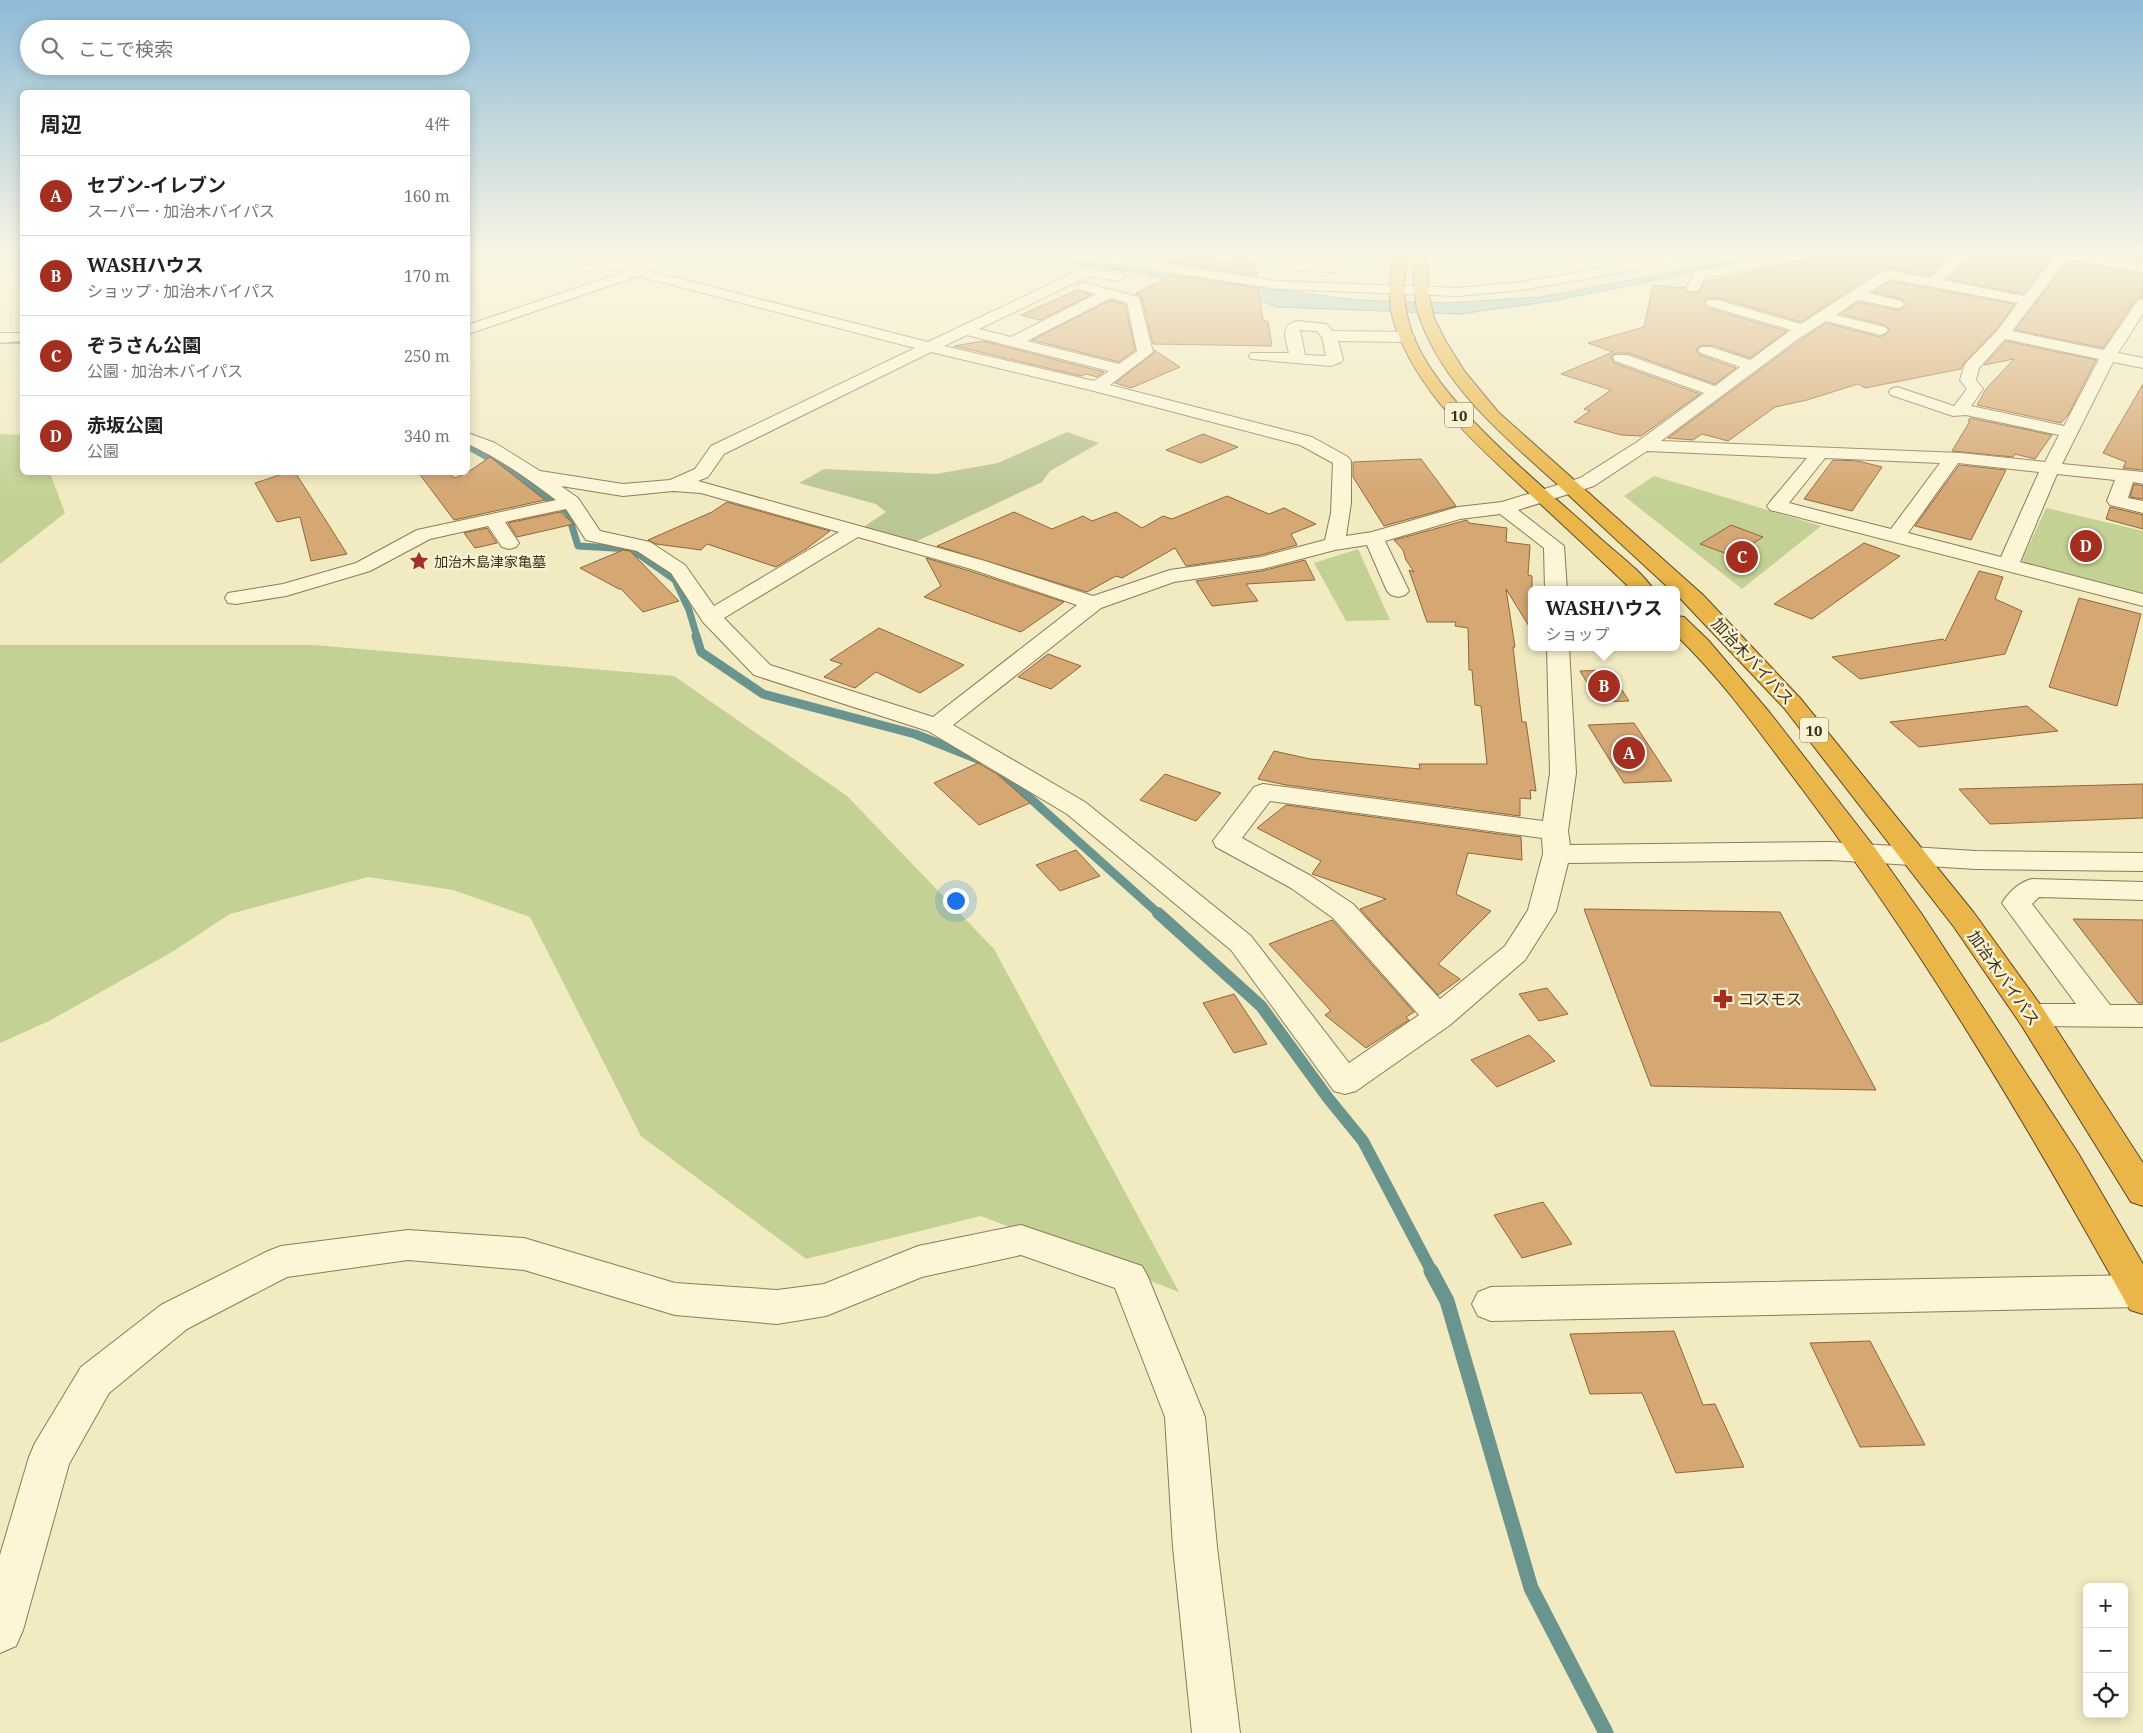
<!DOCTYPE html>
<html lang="ja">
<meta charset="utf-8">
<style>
body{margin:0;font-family:"Noto Serif","Noto Sans JP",serif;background:#f2f2f2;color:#222}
.controls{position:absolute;right:15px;bottom:15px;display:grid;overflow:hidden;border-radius:8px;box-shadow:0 2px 12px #0003}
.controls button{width:45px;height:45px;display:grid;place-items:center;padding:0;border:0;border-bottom:1px solid #e0e0e0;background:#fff;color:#222;font:25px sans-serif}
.you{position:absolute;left:955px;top:900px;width:18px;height:18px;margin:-12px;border:4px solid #fff;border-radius:50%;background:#1a73e8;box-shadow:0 0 0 8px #1a73e833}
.badge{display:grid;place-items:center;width:32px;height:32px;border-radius:50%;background:#a42f20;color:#fff;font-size:16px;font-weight:700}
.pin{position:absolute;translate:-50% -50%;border:2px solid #fff;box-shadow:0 1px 5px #0006}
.popup{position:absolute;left:1528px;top:586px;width:152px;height:65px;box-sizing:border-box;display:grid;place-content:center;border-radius:8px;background:#fff;filter:drop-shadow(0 1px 4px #0005);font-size:16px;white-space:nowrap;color:#767676}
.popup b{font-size:19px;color:#222}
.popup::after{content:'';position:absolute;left:50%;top:100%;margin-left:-10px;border:10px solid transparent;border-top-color:#fff}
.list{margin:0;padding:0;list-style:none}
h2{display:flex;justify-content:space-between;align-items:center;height:65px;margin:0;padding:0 20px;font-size:21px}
h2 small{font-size:16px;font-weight:400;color:#767676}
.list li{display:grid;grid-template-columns:32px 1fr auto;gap:15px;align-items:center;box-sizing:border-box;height:80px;padding:0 20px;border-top:1px solid #e0e0e0}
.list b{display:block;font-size:19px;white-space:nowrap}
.list p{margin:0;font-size:16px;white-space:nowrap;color:#767676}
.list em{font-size:16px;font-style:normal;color:#767676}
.icon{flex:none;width:28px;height:28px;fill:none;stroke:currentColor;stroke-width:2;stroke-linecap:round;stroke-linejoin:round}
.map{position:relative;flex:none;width:2143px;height:1733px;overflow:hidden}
.search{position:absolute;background:#fff;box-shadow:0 2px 12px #0003;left:20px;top:20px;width:450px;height:55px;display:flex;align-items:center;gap:12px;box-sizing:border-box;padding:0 18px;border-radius:28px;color:#767676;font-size:19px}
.panel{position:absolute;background:#fff;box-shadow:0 2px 12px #0003;left:20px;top:90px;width:450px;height:385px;border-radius:8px}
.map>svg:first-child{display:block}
.green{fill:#c3d294}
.cemetery{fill:#bac694}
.water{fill:#a4c4bf;stroke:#6a948e}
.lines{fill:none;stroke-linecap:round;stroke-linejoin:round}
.stream-far4{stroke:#6a948e;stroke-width:5.5}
.stream-far3{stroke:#6a948e;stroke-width:7}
.stream-far2{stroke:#6a948e;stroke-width:9}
.stream-far1{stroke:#6a948e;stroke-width:12}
.stream{stroke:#6a948e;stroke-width:15}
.building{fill:#d5a773;stroke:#90663a}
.minor-casing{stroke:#8e7b56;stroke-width:2}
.highway-casing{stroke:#5c472b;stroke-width:2}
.minor{fill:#fcf5d6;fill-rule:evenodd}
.highway{fill:#eab649;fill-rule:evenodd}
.labels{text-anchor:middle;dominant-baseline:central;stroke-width:5;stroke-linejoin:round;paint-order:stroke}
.far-poi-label{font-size:14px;fill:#3c301c;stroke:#f9f2d2;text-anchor:start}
.shield{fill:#f9f2d2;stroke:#756a53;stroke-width:1}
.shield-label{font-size:15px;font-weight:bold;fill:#3c301c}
.street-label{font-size:16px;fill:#3c301c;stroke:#f9f2d2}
.poi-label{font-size:16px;fill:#3c301c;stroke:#f9f2d2;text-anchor:start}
</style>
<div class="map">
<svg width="2143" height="1733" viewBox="0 0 2143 1733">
<rect width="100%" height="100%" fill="#f2eac1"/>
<g class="green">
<path d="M0,434l22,1v37l28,1 15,40 -65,51z"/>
<path d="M1654,476l167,50 -79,63 -118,-93z"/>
<path d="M2046,508l97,23v65l-114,-30 -7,-6z"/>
<path d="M1358,549l32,71 -44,1 -32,-58z"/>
<path d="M0,645h314l360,31 173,120 147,153 185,343 -198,-76 -175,43 -165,-123 -111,-219 -77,-27 -85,-13 -138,37 -58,38 -123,69 -49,22z"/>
</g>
<path class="cemetery" d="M1067,432l32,11 -49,28 -8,11 -127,60 -53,-14 24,-16 -10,-8 -77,-21 25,-14 112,5 62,-11z"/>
<path class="water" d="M1021,255h22l92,15 221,30 90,3 95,-6 148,-28 63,-14h26l-225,46 -93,13 -182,-7 -35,-12 -112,-23z"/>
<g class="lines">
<path class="stream-far4" d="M0,341h22"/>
<path class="stream-far3" d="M468,446l45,26 55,41 10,33 53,3 44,31 14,30 8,27"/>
<g class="stream-far2">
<path d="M696,636l5,16 62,42 152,40 65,26"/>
<path d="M1001,772l158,142"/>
</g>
<path class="stream-far1" d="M1158,913l103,93 67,92 35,43 69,131"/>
<path class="stream" d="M1431,1271l16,30 84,287 75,145"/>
</g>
<g class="building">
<path d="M1160,255h32l31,6 16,-3 16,3 2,15 -91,-14z"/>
<path d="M1816,255h136l-23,21 -41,-8 -6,1 -81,53 -82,-24h-11l-4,4 3,6 80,23 -37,27 -38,-13 -12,1 -4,4 4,5 36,13 -21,16 -87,-31h-13l-4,4 3,6 86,31 -59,42 -20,-1 -47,-13 16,-11 -6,-2 27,-19 -50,-16 52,-22 -25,-9 56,-16 9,-42 26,3 5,-1 4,6h10l7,-11 97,-21z"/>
<path d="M1970,255h18l26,4 4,-4h14l19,3 -28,36 -76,-15z"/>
<path d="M2118,255h25v7l-27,-4z"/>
<path d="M2068,261l75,13v23l-7,2 -33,49 -88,-18z"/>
<path d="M1171,275l87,13 5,32 5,2 4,24 -119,-2 -12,-47 -6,-3z"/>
<path d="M1890,281l125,23 -19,26 -32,33 -3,6 -96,19 -7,-4 -51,16 -32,7 -47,34 -26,-7 -9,6 -25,-2 131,-97 27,-18 54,14 6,-3 4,-4 -5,-5 -44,-11 17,-12 39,8 5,-1 4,-4 -4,-6 -29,-7z"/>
<path d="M1077,290l14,5 -51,25 -19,-5z"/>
<path d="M1111,300l14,4 10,46 -16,12 -87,-22z"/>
<path d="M983,341l121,31 -7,5 -11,-3 -5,2 -127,-30z"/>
<path d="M2006,341l90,19 -28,55 -7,8 -84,-18 9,-16 28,-30 -30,6z"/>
<path d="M1154,350l26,17 -49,21 -16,-5 39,-30z"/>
<path d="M2143,384v86l-20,-2 3,-6 -23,-9z"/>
<path d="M1970,418l82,17 -17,24 -20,-5 -2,3 -61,-6 18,-30h-2z"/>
<path d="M1203,434l35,13 -37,16 -35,-13z"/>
<path d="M490,457l55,43 -91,20 -36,-48h30l7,6 13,-6z"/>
<path d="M1421,459l35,47 -72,20 -31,-49v-15z"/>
<path d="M1833,460l25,1 24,6 -30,44 -48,-12z"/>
<path d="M1959,465l47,5 -35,70 -56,-14z"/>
<path d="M289,472h6l52,82 -36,7 -11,-44 -23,5 -22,-39z"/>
<path d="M2134,484l9,2v13l-13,-2z"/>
<path d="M1227,496l42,18 15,-6 32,16 -25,10 6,11 -36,10 -75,11 -11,-18 -53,30 -6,-2 -29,16 -150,-46 77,-34 38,17 31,-13 9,5 24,-9 26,16 21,-12 9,3z"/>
<path d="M727,502l103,29 -24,18 -30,18 -69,-23 -6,6 -45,-6 -8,-4 64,-28z"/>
<path d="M2110,507l33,8v14l-37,-10z"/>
<path d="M560,512l14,12 -57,13 -9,-14z"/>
<path d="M1467,520l2,3 38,5 -1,14 24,3 -2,30 4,1v55l-26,-42 9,58h-2l9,75h4l10,69 -6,-1 1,9 -11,-1v18l-234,-31 -28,-6 16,-28 36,8 110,10 -1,-5h68l-6,-58 -6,-1 -3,-35h-3l-1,-42 -13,-2 1,-4h-29l-18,-52 5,2 -8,-12 -3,-10 -9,-10z"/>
<path d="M1731,525l32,12 -30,19 -33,-12z"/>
<path d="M487,528l10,15 -22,5 -11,-15z"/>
<path d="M1864,543l36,13 -88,63 -38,-15z"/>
<path d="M623,550l7,1 49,50 -36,11 -22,-23h-2l-39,-21z"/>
<path d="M926,558l44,13 94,31 -43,30 -97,-35 17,-11z"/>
<path d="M1305,560l10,20 -69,4 12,17 -46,5 -16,-25 66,-10z"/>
<path d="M1979,571l24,6 -8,22 27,12 -17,43 -145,25 -28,-22 111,-18 2,2z"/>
<path d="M2079,598l62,16 -24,92 -68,-19z"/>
<path d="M879,628l85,37 -44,28 -44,-21 -21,16 -31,-11 18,-13 -12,-4z"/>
<path d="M1048,654l33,12 -30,23 -33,-12z"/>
<path d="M1609,670l20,31 -30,1 -19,-31z"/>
<path d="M2027,706l31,25 -139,16 -29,-25z"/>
<path d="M1634,723l38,58 -48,2 -36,-58z"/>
<path d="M978,763l19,11 33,29 -51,22 -45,-42z"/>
<path d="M1165,774l56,19 -25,28 -56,-21z"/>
<path d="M2143,784v34l-153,6 -31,-35z"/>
<path d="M1286,805l235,32 1,23 -54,-7 -12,41 35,17 -53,53 22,15 -22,16 -78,-86 26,-10 -74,-25 9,-13 -64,-33z"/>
<path d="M1076,850l24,26 -40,15 -24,-26z"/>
<path d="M1584,909l196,3 96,178 -225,-4z"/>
<path d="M2073,919l70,1v83h-5z"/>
<path d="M1332,920l82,92 -8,5 3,3 -43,28 -41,-33 6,-4 -62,-67z"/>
<path d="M1547,988l21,26 -29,7 -20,-27z"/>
<path d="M1234,994l33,50 -33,9 -31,-50z"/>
<path d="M1529,1035l26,26 -58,26 -26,-27z"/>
<path d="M1543,1202l29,42 -50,14 -28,-43z"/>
<path d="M1674,1331l29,74 12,-1 29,63 -68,6 -34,-80 -52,1 -20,-60z"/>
<path d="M1870,1341l55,104 -65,2 -50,-104z"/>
</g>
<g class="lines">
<defs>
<g id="minor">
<path d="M566,255h21l341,87 154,-73 5,-1 36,6 2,3 -7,4 -29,-5 -110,53 32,8 85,-43 -17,-4 -2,-3 2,-3 5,-1 55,14 14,55 -43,33 202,52 36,20 3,4v42l-5,33 26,-4 86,-25 44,-5 78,-24 57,-36 67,-49 -89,-32 -2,-3 2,-3h12l88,31 25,-19 -39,-14 -3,-3 3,-3h10l39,13 41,-30 -83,-24 -2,-3 2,-3h10l83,24 82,-53 5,-1 42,8 24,-23h14l-25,25 81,16 32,-41h34l53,9v8l-76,-13 -55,72 92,19 34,-50 5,-1v15l-25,39 25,5v10l-30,-6 -51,102 81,8v12l-10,-2 -5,16 15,3v12l-33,-8 -3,-4 8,-21 -58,-6 -37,88 123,32v12l-373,-96 -3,-4 3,-4 37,-44 -160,-7 -53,35 -76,24 46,36 3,44h-22l-1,-42 -44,-34 -40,5 -75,22 24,50 -4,4 -7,2 -7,-2 -4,-4 -20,-46 -32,5 -73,19 -88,13 -73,26 -148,117 132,77 166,134 98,127 70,-48 -86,-97 -42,-30 -75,-41 -3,-6 41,-54 9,-3 280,37 7,-48 -3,-126h22l7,126 -8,58 2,14 260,-3 146,9 167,2v18l-167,-2 -146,-9 -262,3 -12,48 -31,49 -75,65 -94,66 -11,3 -11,-3 -103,-141 -164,-136 -139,-83 -174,-56 -51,-53 -32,-49 -34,-22 -51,-11 -20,-31 -61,13 14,21 -3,4 -7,2 -7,-2 -14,-21 -58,13 -60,32 -84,25 -50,8 -8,-1 -3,-5 3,-5 55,-9 73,-21 61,-33 139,-30c-28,-21 -57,-42 -88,-56v-11l27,10 45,28 83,13 47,-4 25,-11 16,-23 204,-98 -277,-72 -170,58v-9l155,-53 -56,-14zM1890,279l128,24 -21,28 -32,33 -5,16 7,9 -13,17 -57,-19 -6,2 -2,3 2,3 62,21 13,-1 93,20 -14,27 -84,-9 -300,-12 137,-102 28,-18 54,14 5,-2 3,-3 -3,-3 -49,-12 22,-15 39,8 5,-1 2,-3 -2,-3 -34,-8zM1111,298l16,5 10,48 -18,13 -92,-23zM967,335l142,36 -15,10 -150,-35zM2005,339l94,20 -35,67 -93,-20 12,-17 -7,-9 3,-12zM931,352l163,39 206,54 33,18 -2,50 -6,27 -64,17 -91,13 -77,26 -108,-35 -287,-80 10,-4 16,-23zM1825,458l115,5 -49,66 -102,-26zM1958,463l81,9 -38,85 -93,-24zM561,486l62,10 50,-5 28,2 138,39 -125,74 -29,-41 -35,-23 -50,-11 -22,-33zM858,537l113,32 106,36 -144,112 -163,-52 -46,-47zM1270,801l272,37 1,16 -15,56 -23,36 -65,53 -87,-95 -42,-28 -69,-38z"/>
<path d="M1076,255h31l170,26 181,7 64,-6 154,-27h28l-7,4 -175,31 -64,6 -181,-7 -194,-30z"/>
<path d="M1783,255h26l-7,4 -97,19 -7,13h-10l-2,-3 8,-16z"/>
<path d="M1299,264h35l7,4 -7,4 -40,-1 -2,-3z"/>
<path d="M1297,321l29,3 7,7 74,1 5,2 3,3 -3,3 -5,2 -69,-1 5,18 -2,3 -10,4 -80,-7 -2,-3 2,-3h38c-3,-13 -10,-28 8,-32zM1300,330l17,1 5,6 4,19 -21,-1z"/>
<path d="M0,333h22v8l-22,2z"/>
<path d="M2032,879l111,3v18l-104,-3 -7,7 78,101h33v22l-112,-1 -11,-3 -4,-8 4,-8 11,-3h45l-74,-101c7,-11 17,-21 30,-24z"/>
<path d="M1021,1225l121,41 6,11 57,140 12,130 23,186h-48l-19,-186 -8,-130 -50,-129 -94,-33 -99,22 -96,39 -49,8 -102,-9 -151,-45 -116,-10 -121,17 -100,52 -78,64 -40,71 -46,166 -7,16 -16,7v-98l29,-98 6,-14 46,-76 80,-62 107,-54 13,-5 127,-16 116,8 151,45 102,7 47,-6 94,-38z"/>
<path d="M2139,1275l4,1v30l-4,1 -648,14 -13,-5 -6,-12 6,-12 13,-5z"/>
</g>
<g id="highway">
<path d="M1394,255h13c-3,26 -5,42 2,68 19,74 137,165 193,217 17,15 39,31 52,50h-22c-33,-32 -67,-63 -100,-94 -53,-49 -112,-100 -137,-170 -8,-23 -6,-48 -1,-71z"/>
<path d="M1416,255h13l-2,4 1,32 6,27 11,22 20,32 33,40 205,183 97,103 174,215 68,94 101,156v43l-12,-4 -111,-179 -66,-96 -170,-219 -108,-114v-4h-5c-38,-35 -76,-70 -114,-106 -52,-47 -112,-96 -137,-165 -7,-19 -6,-40 -7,-60z"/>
<path d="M1676,616l8,1 24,23 62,73 105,135 48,68 155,237 65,111v50l-13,-4c-99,-179 -204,-356 -327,-520 -40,-53 -79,-109 -127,-155z"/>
</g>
</defs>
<use href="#minor" class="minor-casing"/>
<use href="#highway" class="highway-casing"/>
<use href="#minor" class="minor"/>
<use href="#highway" class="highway"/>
</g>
<linearGradient id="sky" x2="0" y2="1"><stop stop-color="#8dbad8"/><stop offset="0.51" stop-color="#f9f6e3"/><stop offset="1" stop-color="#f9f6e3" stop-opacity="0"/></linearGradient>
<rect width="2143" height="497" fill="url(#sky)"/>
<defs>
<symbol id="sight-bare" viewBox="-9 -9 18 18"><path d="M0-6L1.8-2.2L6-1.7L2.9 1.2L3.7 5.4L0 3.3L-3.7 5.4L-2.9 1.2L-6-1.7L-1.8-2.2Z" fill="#a42f20" stroke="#f9f2d2" stroke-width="2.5" paint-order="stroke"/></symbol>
<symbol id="pharmacy-bare" viewBox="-9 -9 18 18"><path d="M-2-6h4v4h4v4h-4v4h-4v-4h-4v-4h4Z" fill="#a42f20" stroke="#f9f2d2" stroke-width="2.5" paint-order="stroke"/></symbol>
</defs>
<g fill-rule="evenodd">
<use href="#sight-bare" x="405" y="547" width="28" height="28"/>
<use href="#pharmacy-bare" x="1709" y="985" width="28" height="28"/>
</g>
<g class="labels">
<g class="far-poi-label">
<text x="434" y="561">加治木島津家亀墓</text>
</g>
<g class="shield">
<rect x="1445" y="402.5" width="28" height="25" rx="4"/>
<rect x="1800" y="717.5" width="28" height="25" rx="4"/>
</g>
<g class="shield-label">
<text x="1459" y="415">10</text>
<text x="1814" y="730">10</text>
</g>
<g class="street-label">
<text transform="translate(1753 661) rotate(47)">加治木バイパス</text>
<text transform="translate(2004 978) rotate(55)">加治木バイパス</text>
</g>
<g class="poi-label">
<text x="1738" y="999">コスモス</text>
</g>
</g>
</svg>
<div class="controls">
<button>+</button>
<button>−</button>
<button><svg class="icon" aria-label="locate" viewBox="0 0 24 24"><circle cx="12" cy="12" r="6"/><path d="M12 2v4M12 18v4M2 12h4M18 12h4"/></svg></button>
</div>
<div class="you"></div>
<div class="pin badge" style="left:1629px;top:753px">A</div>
<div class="pin badge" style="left:1604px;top:686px">B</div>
<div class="popup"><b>WASHハウス</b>ショップ</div>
<div class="pin badge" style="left:1742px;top:557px">C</div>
<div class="pin badge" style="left:2086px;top:546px">D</div>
<div class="search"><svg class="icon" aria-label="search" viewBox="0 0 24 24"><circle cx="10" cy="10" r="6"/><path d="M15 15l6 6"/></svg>ここで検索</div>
<section class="panel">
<h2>周辺<small>4件</small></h2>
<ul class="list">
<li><span class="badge">A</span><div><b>セブン-イレブン</b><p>スーパー · 加治木バイパス</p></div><em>160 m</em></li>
<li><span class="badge">B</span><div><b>WASHハウス</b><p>ショップ · 加治木バイパス</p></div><em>170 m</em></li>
<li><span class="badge">C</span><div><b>ぞうさん公園</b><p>公園 · 加治木バイパス</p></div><em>250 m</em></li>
<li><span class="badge">D</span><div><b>赤坂公園</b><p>公園</p></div><em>340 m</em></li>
</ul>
</section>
</div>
